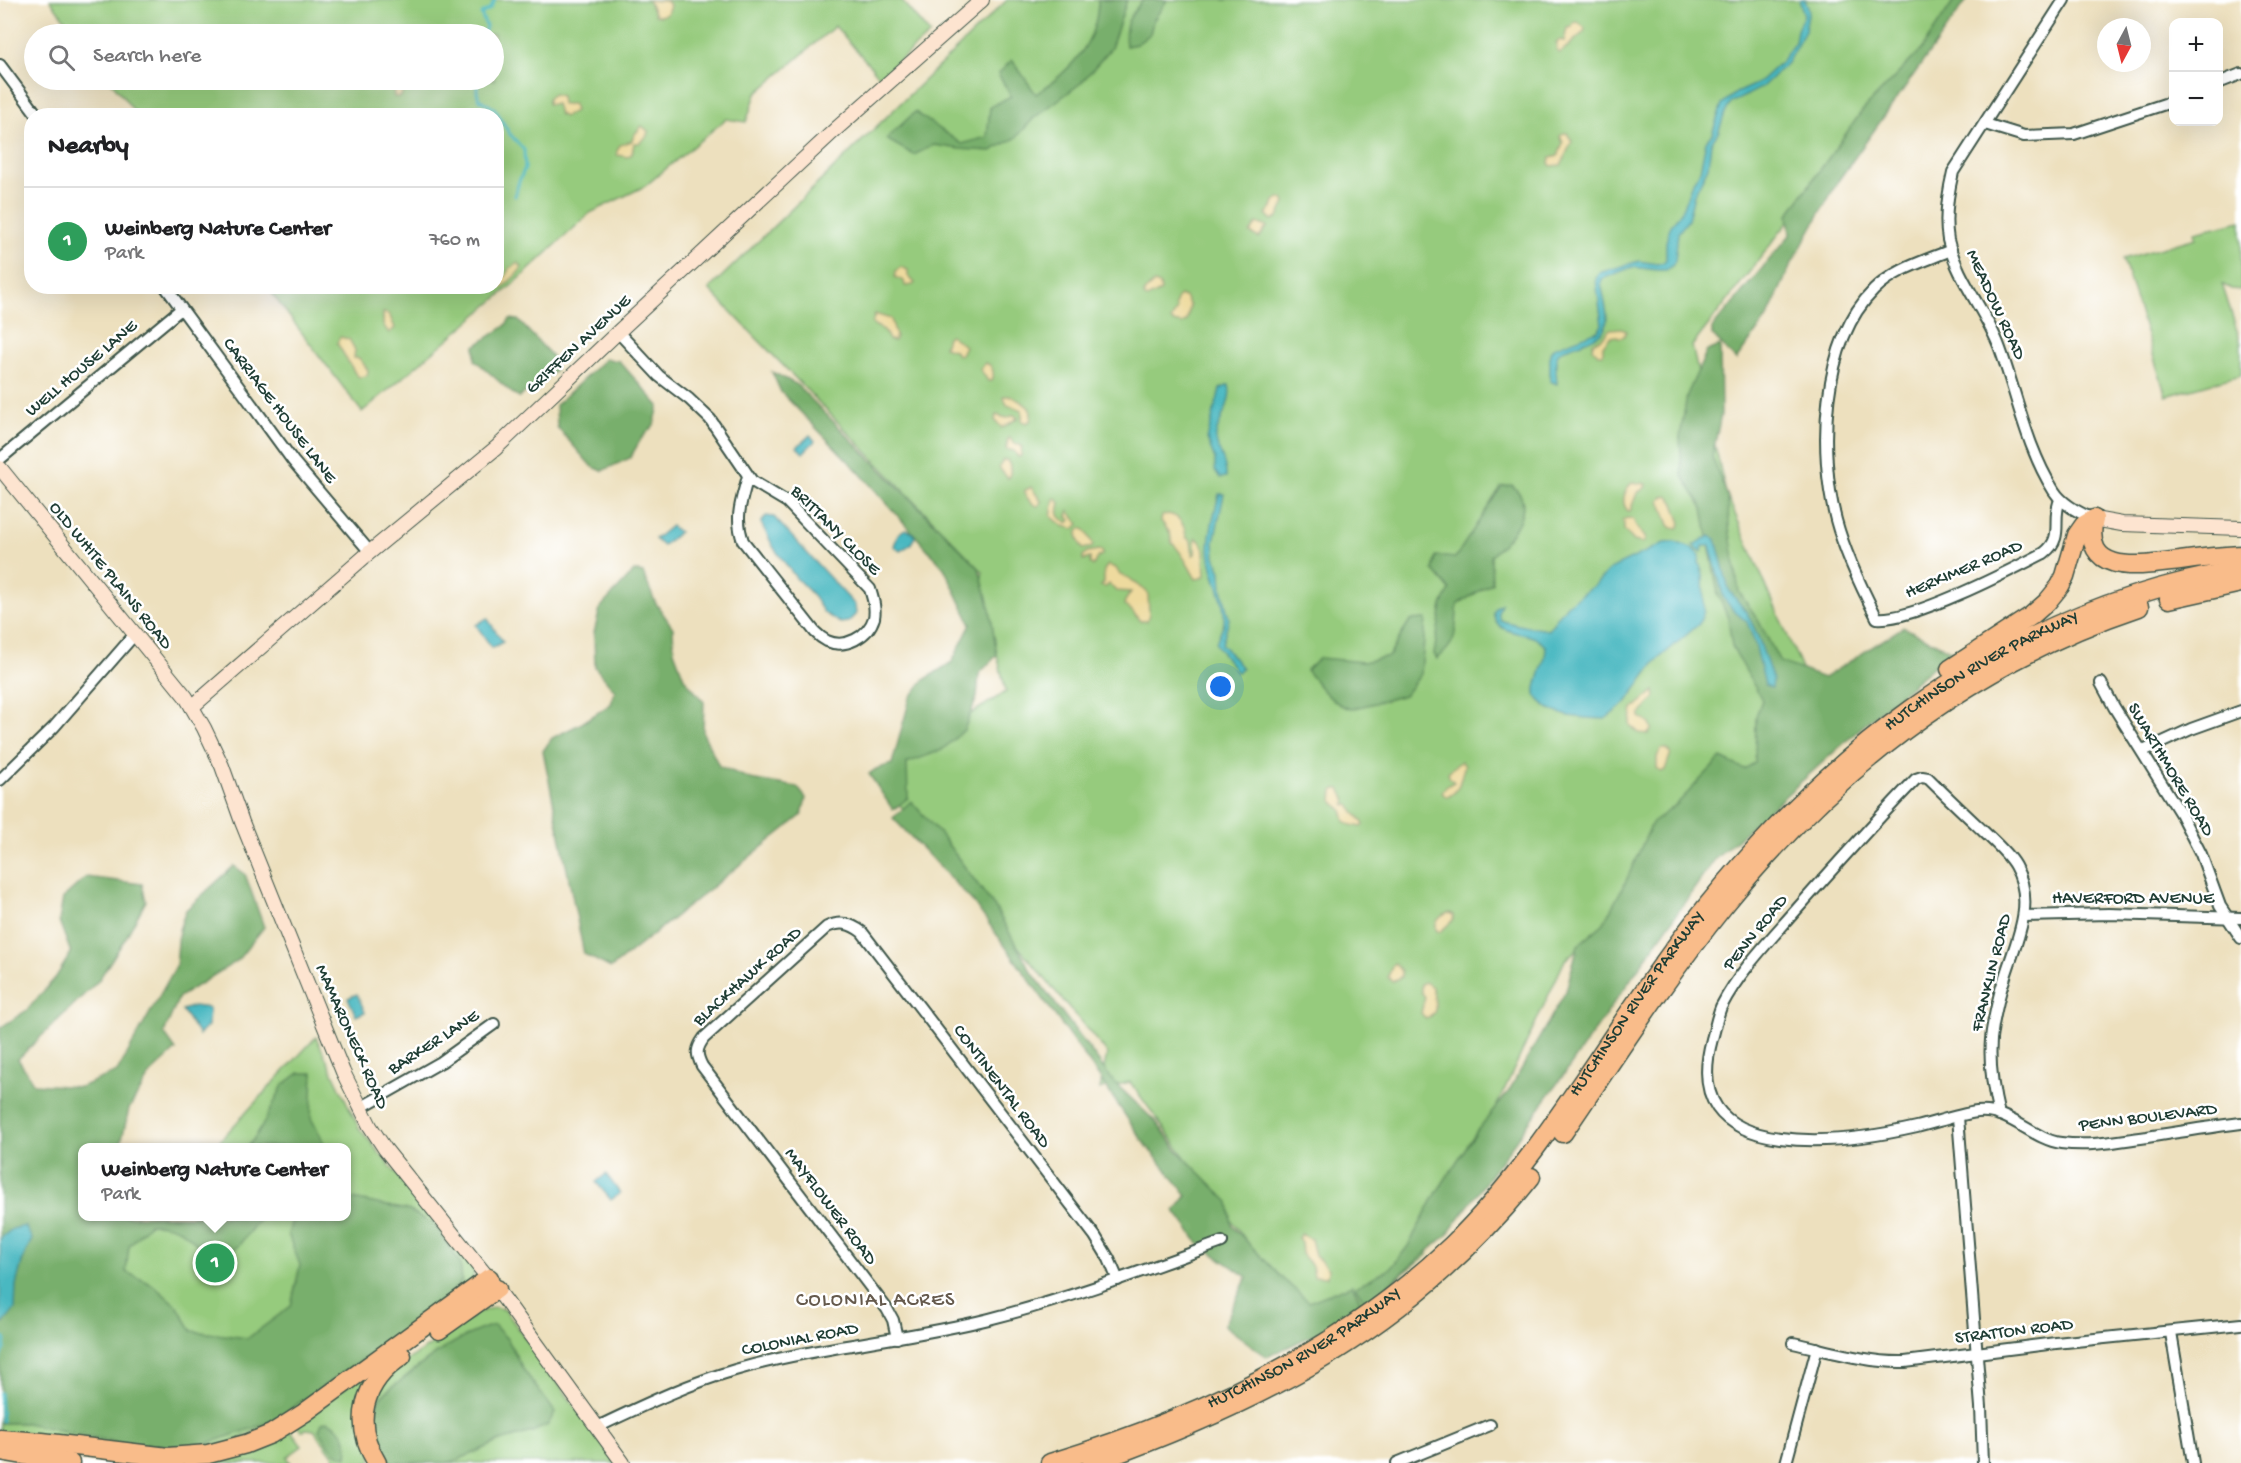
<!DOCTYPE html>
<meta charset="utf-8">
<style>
body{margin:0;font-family:"Gochi Hand",sans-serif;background:#f2f2f2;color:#202124}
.controls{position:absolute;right:18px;top:18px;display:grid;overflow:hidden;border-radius:12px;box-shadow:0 6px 24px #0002}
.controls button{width:54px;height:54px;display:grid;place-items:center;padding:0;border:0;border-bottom:2px solid #e0e0e0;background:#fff;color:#202124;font:30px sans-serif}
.compass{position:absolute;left:2097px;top:18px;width:54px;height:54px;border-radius:50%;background:#fff;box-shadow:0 6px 24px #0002;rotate:187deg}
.you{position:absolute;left:1221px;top:687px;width:21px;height:21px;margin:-15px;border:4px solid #fff;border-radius:50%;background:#1a73e8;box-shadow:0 0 0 9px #1a73e833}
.badge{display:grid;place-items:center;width:39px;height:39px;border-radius:50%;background:#d1495b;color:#fff;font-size:20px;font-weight:700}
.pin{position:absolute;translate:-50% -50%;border:3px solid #fff;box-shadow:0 2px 6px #0006}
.popup{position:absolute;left:78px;top:1143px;width:273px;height:78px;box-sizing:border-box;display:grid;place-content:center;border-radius:12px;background:#fff;filter:drop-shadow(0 2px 4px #0005);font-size:20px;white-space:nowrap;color:#757577}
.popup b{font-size:22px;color:#202124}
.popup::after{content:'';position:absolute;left:50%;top:100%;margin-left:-12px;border:12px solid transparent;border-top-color:#fff}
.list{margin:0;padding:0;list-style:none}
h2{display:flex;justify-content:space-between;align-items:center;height:78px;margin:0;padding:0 24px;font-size:26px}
h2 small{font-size:20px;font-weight:400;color:#757577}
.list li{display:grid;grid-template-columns:39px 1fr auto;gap:18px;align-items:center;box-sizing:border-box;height:108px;padding:0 24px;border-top:2px solid #e0e0e0}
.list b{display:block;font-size:22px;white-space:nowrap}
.list p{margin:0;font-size:20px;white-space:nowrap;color:#757577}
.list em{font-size:20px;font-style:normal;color:#757577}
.icon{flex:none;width:33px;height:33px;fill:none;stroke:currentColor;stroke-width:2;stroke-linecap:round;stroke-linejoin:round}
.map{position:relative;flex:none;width:2241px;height:1463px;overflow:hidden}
.search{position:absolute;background:#fff;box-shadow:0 6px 24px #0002;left:24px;top:24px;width:480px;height:66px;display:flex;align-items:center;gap:15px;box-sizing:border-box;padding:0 21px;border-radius:33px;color:#757577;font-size:22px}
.panel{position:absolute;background:#fff;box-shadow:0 6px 24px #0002;left:24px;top:108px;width:480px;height:186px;border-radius:24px}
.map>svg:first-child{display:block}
.green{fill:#96cb7d;stroke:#5a8458;stroke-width:1.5}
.forest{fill:#78af6c;stroke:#4c7650;stroke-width:1.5}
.sand{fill:#eeda9e;stroke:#868c69;stroke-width:1.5}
.water{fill:#49b8c1;stroke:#347a7a;stroke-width:1.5}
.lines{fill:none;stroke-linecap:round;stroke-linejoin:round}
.stream{stroke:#49b8c1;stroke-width:3}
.street-casing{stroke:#3e5549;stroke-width:14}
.secondary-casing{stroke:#3e5549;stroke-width:16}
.highway-casing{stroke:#3e5549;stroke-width:21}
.street{stroke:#fff;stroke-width:10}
.secondary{stroke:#fde4d0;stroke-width:14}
.highway{stroke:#f9bc8a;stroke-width:18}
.labels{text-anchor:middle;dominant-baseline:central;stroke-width:5;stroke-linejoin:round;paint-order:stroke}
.street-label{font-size:18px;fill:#1f3d34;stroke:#fff}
.neighbourhood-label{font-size:20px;letter-spacing:1.5px;fill:#655a4d;stroke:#fff}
</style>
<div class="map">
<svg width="2241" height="1463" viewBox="0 0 2241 1463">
<rect width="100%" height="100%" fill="#fff"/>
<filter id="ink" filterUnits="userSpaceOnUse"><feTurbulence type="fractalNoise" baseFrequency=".0167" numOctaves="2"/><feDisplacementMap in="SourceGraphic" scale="12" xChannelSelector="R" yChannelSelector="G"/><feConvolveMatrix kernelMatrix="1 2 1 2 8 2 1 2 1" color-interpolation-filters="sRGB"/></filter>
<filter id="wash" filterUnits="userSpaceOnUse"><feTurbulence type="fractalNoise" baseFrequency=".008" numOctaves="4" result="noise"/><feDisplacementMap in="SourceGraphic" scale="24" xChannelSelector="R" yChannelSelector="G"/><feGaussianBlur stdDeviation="1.35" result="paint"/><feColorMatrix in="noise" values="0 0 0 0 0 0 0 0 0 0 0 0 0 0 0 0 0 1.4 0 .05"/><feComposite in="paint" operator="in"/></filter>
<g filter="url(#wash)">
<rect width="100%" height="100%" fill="#ede0be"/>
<g class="green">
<path d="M50,0h851l29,34 -50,43 -45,-51 -79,68 -10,28 -20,-3 -81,67 -55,27 -72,67 -156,132 -95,-125 229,-1v-170l-359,-1 -27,-35h384v-46h-418z"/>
<path d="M1007,0h953l-268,346 34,147 101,234 -262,233 -138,295 -108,85 -189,-258 -30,7 7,-36 -209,-250v-44l108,-67 -26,-108 3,-12 -274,-283z"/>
<path d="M2241,221v69l-10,-1 -9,-5 19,59v32l-75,21 -43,-137 73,-21 -1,-6z"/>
<path d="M316,1037l43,91 115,141 -1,11 -179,134 -69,31 -72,6 -153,-16v-12h26l141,17 -167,-65 150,-159h197v-68l-133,-1z"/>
<path d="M495,1307l10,3 111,153h-232l-13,-21 -2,-28 7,-23 19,-23 55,-35 29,-21z"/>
<path d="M368,1371l4,92h-44l7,-5 -21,-28 -8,-1 -4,2 -7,-7z"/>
<path d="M289,1429l13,17 -15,11 4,6h-174l-32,-7 56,5z"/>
</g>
<g class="forest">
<path d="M1098,0h29l-16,48 -30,35 -47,35 -18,20 -25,13 -31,-2 -26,-4 -20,10 -28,-16 29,-27 47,32 25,-7 3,-30 21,-11 -13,-22 14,-14 24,34c34,-23 62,-51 62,-94z"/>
<path d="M1143,0h24l-14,21 -3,13 -13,10 -11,2c-3,-22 3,-29 17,-46z"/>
<path d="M1954,0h13l-129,181 -48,86 -23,51 -31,42 -24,-25v-7l78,-93 -2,-20 74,-104 59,-61z"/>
<path d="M510,319l8,1 34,36 3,15 -36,26 -7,-4 -37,-33v-14l30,-20z"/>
<path d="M1720,346l1,69 -9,42 16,40 1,30 10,65 18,26 23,44 44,16 79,-51 49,24 -80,67 -157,141 -145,207 -123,169 -80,68 -12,-16 36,-19 17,-22 29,-54 39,-60 31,-38 59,-103 12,-46 25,-21 23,-43 26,-58 23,-17 46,-48 23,11 11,-6 1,-47 6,-16 -30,-54 -4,-28 -10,-23 -15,-87 -21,-33 -2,-38 7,-42 20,-44z"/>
<path d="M605,359l14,2 40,45 -5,19 -13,14 -11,19 -28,13 -11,-5 -34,-39 -1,-22z"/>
<path d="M772,372l24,12 183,184 11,41 7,46 -18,19 -2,23 -13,33 -22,20 -35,13 1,35 -15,12 -24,-36 7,-5 16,-5 18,-66 14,-18 28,-18 19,-38 -27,-56 -85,-96 -78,-80z"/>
<path d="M1512,485c2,3 7,7 9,11 9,22 -16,46 -30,60l1,27 -34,21c-4,28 2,36 -21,55l-3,-5 8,-49 8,-15 -17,-20 3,-14 19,2 46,-71z"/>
<path d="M634,571l9,2 12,29 18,26 1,23 10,27 20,24 -1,31 16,33 31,13 47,8 9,11 -4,17 -191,153 -27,-14 -41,-203 9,-13 30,-15 29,-19 4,-13 -20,-24 -1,-34 6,-25z"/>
<path d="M1426,619l-5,55 -16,21 -53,14c-21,-4 -33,-24 -46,-39l14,-12 43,4 26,-6 21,-36z"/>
<path d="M911,801l30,34 55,74 35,62 83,111 42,40 22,29 51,51 3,24 50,52 27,24 43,-17 14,25 -99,47 -43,-32 23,-48 -48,-33 -24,-33 12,-16 -45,-55 -47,-69 -121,-168 -81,-85z"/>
<path d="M234,866l11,8 19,53 -27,34 -58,36 -15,36 12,17 -26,24 -21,35 -9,38 -37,1v68l178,1 -22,28 -26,22c-19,-27 -28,-44 -64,-43l-20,22 -3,26 27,13 25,22 14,24 56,7 43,-32 9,-41 -12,-31 5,-17 54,-1v-18l61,12 27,15 25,38 2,17 -16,23 -175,119 -74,25 -73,-3 -98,-21h-26v-100h4c16,-20 8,-17 12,-39 3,-16 9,-31 16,-45h-32v-211l27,-18 29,-33 15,-24 -12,-32 4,-23 23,-21 56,7 4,17 -21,38 -27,42 -80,78 16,25 46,3 37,-15 59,-106 3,-36 7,-20z"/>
<path d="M299,1073h14l-2,45 15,29h-78l13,-19 22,-43z"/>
<path d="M494,1325l14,15 15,29 32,43 -7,13 -16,7 -32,9 -40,18 -14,4h-54c-4,-5 -12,-12 -14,-18 -4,-10 -4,-31 -1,-41 5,-12 18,-18 27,-26 27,-22 56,-43 90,-53z"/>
<path d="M327,1421c15,6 23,19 20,36 -14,-1 -21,-17 -28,-27l3,-7z"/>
</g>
<g class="sand">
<path d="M648,0l19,1 3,4 -3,9 -7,2 -5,-1z"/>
<path d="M1578,22l7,6 -1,4 -24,21 -3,-2 -1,-8 4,-3 4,1 3,-13 5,-1 1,-4z"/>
<path d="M385,80h13l5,9 -2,8h-7l-1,-10z"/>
<path d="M554,94l7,2 1,8h11l2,7 -11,6 -5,-3 -3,-10h-8v-6z"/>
<path d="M642,126l6,5 -1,5 -8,7h-5l-2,11 -5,3 -10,-2v-4l3,-6 12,-4 2,-6z"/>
<path d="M1564,133h3l5,8 -11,24 -10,1 -2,-3 1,-5 8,-2 5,-13 -3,-7z"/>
<path d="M1279,198l4,1 2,4 -7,14 -6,3 -6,-6 6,-7 2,-6z"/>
<path d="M1257,223l10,4 -8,11 -9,-5z"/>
<path d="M518,263l4,4c-5,9 -13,14 -20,21l-4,-1v-4l4,-6 4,-1 3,-7z"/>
<path d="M901,267l7,3v6l7,7 -2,2 -8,1 -1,-5 -9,-4 1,-6z"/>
<path d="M1154,283l6,2 1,6 -14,7 -3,-2v-4z"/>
<path d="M1181,296l4,1 5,9 -3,15 -5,3 -9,-2 -2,-2 6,-11 -2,-3 3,-9z"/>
<path d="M383,313l6,1 6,14 -6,5 -6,-8z"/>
<path d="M875,314l16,5 5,17 -2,5 -5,-1 -5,-10 -12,-6z"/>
<path d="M1622,328l4,3 -2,5 -4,2 -3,-2 -7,1 -7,9v8h-5l-6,-6 1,-5 11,-7 6,-7z"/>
<path d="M950,335l15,11 -4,8 -4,1 -3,-5 -10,-3 3,-10z"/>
<path d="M340,337l9,2 6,11 -1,8h5l9,12 -1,6 -8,1 -4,-4 -18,-30z"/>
<path d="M985,363c8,1 10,11 7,18h-4l-8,-12z"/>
<path d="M1003,396h9c10,8 23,9 18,25l-4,2 -4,-2v-11l-15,-5z"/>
<path d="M996,415l11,3 7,-3 4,3 -16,10 -7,-8z"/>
<path d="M1010,438l4,5 8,3 -1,10 -3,1 -4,-6 -8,-2 2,-10z"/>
<path d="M1003,460h4c4,6 5,12 1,18l-9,-10z"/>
<path d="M1633,482l13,2 -1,4 -8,5 -7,18h-2c-8,-8 -4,-22 5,-29z"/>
<path d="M1031,487l10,14 -2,5c-6,0 -14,-9 -15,-15z"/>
<path d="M1668,496l5,5 8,22 -3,6 -6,-1 -3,-3 -9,-25 2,-3z"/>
<path d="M1056,498l4,5c-4,13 0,15 8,20l3,-3 -4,-4 2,-5 10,13 -5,5 -11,-3 -12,-10 3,-17z"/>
<path d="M1168,514c12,2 17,12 18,23l5,4 2,14 2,-1v-12l1,-4c12,7 7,24 9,37l-3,3 -6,1c-7,-11 -14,-28 -24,-36l-2,-10 -9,-12 1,-5z"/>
<path d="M1627,518l6,1 4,9 8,9v4l-3,2 -8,-2 -10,-11v-7l-2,-3z"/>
<path d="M1081,528l4,2 8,14 -1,3 -9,2c-4,-7 -9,-14 -2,-21z"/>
<path d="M1099,550l3,1 1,3 -6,4 -4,8 -3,-3v-5l-7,2v-4l4,-4z"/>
<path d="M1108,565l8,3 4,7 9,3 19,15 1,21 -2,7h-7l-9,-11 -7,-5 1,-4 6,-9 -15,-1 -7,-7 -3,3 -5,-1 3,-3v-13z"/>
<path d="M1654,691l1,7 -15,16v3l10,7 2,5 -4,5 -9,-1 -9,-8 3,-16z"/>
<path d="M1661,749h6l4,4 -6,17 -4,2 -4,-3v-12z"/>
<path d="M1461,761l4,5c-6,12 -3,25 -18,31l-5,-4c2,-7 8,-9 12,-11l-5,-5 -1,-5z"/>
<path d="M1336,789h4l6,11 -1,5h4c4,8 11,11 15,20l-2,2 -11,-2 -6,-4 -3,-11 -10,-10 1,-9z"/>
<path d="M1450,913l4,2 -1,5 -13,12 -4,-2c-2,-9 6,-16 14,-17z"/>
<path d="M1395,963l6,8v6l-9,4 -4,-4 5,-13z"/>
<path d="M1425,982l7,5c2,12 9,27 -6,32l-5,-6 4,-16 -4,-5v-8z"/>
<path d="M1301,1234l10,5 4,16 13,14 -1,8 -13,-1 -2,-10 -10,-12 -1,-12 -3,-4z"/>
</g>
<g class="water">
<path d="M1799,0h6l4,10 -4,21 -18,32 -26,25 -30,15 -6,10 -7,20 -7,10 -3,24 -14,28 -6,25 -10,13 -3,28 -3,5 -6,4h-9l-25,-3 -30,12 -1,4c9,47 14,48 -33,65 -5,1 -9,3 -11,8 -3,8 0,20 0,28l-7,-3v-28l3,-5 45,-17 4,-6 -6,-46 3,-6 40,-12 18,3 7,-2 2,-3v-17l4,-15 14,-20 7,-22 9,-14 6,-30 6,-7 10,-30 14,-11 22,-10 23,-21 14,-20 2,-12 7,-15z"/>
<path d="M1229,385c4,18 -10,33 -13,50 -2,13 11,23 10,42l-6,1 -5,-8v-11l-8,-20 13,-50z"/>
<path d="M810,435l5,6 -12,12 -6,-6z"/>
<path d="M1219,494h5l-10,48 1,14 6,16 1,17 7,30 -7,25 20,24 -4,4h-2l-20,-28c1,-8 7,-14 8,-22 2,-25 -15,-49 -15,-73 0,-19 6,-37 10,-55z"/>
<path d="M766,516l8,1 81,88 1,9 -8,8 -8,1 -16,-10 -12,-19 -16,-16 -22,-30 -13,-25z"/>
<path d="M671,526l8,6 -16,14 -8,-7z"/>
<path d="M905,529l8,4 2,4 -5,8 -10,6 -6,-5 4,-12z"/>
<path d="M1710,536l6,3 13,51 18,23 10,21 16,46 -1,8 -7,-3 -10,-42 -8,-21 -13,-11 -10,-12 -14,-53h-7l-1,6 -9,-7z"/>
<path d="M1675,542l19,7 6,6 -1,7 4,13 1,36 -5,13 -43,37 -31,43 -20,15c-26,-1 -55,-1 -70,-24 1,-17 11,-31 11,-48 -3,-4 -7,-6 -11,-9 -13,-6 -37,-4 -41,-22 -1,-6 2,-9 7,-12l-3,9 2,7c16,6 32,7 48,10l19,-25 29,-21 14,-15 54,-26z"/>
<path d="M487,618l16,24 -11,6 -16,-23z"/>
<path d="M357,994l8,18 -9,4 -8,-18z"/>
<path d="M194,1006l15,2 -1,18 -9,9 -17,-25z"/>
<path d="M606,1174l14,19 -9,7 -15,-18z"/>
<path d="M25,1226l7,13 -9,19 -7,27 -1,24 -11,14h-4v-84l12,-10z"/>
</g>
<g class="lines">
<g class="stream">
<path d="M484,34l2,-8 -5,-12 9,-5 5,-9"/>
<path d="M477,80v12l2,7 16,10 14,24 15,17 1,18 -6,13 -4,15"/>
<path d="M0,1336l5,2 -1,12 -4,10"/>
<path d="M0,1393l2,28"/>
</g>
</g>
</g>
<g filter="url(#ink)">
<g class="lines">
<defs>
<g id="street">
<path d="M2064,0l-111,172c-5,21 -9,46 -5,68 9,39 37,70 51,106 18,48 27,101 55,145 9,14 25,22 40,28"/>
<path d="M0,65l38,51"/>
<path d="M2218,83l23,-9"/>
<path d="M1985,124l39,12 50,-2 100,-33"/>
<path d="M1951,250c-26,11 -56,19 -77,40 -53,53 -56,162 -38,230 9,34 25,67 41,98 34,4 134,-48 167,-65 21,-16 7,-33 16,-53"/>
<path d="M165,286l128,175 77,91"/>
<path d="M618,332l41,44 30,23 21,20 42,62 35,21 83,87c3,10 6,19 4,29 -6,19 -29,31 -47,23 -4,-2 -9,-6 -12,-9l-72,-91c-9,-25 -1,-41 5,-65"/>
<path d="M0,459l181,-150"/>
<path d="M2101,683l13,24 66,106 21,41 19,52 21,32"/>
<path d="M2143,751l48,-22 50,-18"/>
<path d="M0,780l54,-53 81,-93"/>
<path d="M2024,916l85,-2 132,4"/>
<path d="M360,1108l81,-46 53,-38"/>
<path d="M1999,1115c-7,-29 -12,-60 -6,-90 3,-15 6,-31 11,-45 11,-37 33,-76 11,-114 -8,-14 -23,-26 -34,-37 -18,-17 -36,-34 -53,-51l-6,-1 -6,2c-41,42 -80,86 -119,130 -27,31 -57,61 -76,98 -4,10 -6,22 -9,32 -16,59 7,91 68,99 44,6 93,-1 137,-11 20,-5 40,-12 60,-15 31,-4 55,27 84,31 30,4 57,-2 86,-6 31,-5 63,-10 94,-14"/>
<path d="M1958,1117l23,290 2,56"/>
<path d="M2171,1333l22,130"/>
<path d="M897,1338l-4,-18 -6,-11 -185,-243c-6,-12 -6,-17 2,-28l123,-111c13,-6 23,-4 35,5l233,304 14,23 9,21"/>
<path d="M1793,1343c37,8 74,20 112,19l151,-19 185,-19"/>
<path d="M597,1427c45,-21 90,-43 138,-57 83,-24 170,-30 254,-51 79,-20 156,-49 233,-77"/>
<path d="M1397,1463l93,-38"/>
<path d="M1786,1463l31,-115"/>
</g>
<g id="secondary">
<path d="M0,468l186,229 18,31 18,38 20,56 101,250 27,54 15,23 112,140 126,174"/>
<path d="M2094,519l28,5 119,4"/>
<path d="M192,707l178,-155 126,-104 122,-116 218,-203 146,-129"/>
</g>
<g id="highway">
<path d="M2094,519c-13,59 50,46 86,42 21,-3 41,-5 61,-6"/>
<path d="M2169,599l72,-16"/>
<path d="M1950,669l81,-53 16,-14 13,-16 5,-10 12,-41 7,-10 10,-6"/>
<path d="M1563,1133c52,-76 102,-154 160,-226 111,-137 248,-244 416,-300"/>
<path d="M439,1330l58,-41"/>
<path d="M0,1439l42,3 126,15 40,-3 38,-10 25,-10 33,-21 185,-135"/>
<path d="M0,1451l70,12"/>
<path d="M377,1463c-25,-41 -14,-81 25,-107"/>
<path id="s1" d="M1050,1463c145,-44 291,-111 402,-218 84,-82 140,-182 208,-277 142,-199 334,-358 581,-398"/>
<path d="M1092,1463c176,-63 320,-137 439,-286"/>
</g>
</defs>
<use href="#street" class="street-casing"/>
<use href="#secondary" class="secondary-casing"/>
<use href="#highway" class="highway-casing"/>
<use href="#street" class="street"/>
<use href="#secondary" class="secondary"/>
<use href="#highway" class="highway"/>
</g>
</g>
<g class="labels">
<g class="street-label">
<text transform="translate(1995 305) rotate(65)">MEADOW ROAD</text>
<text transform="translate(579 345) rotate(-43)">GRIFFEN AVENUE</text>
<text transform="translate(82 369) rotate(-40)">WELL HOUSE LANE</text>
<text transform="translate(279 411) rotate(53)">CARRIAGE HOUSE LANE</text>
<text transform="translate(835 531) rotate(45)">BRITTANY CLOSE</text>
<text transform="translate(1964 570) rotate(-23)">HERKIMER ROAD</text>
<text transform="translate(110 576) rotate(51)">OLD WHITE PLAINS ROAD</text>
<text stroke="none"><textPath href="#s1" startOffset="1251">HUTCHINSON RIVER PARKWAY</textPath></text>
<text transform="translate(2170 770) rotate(59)">SWARTHMORE ROAD</text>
<text x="2133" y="899">HAVERFORD AVENUE</text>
<text transform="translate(1756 933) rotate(-51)">PENN ROAD</text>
<text transform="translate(1992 973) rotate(-76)">FRANKLIN ROAD</text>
<text transform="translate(748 977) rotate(-42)">BLACKHAWK ROAD</text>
<text stroke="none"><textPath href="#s1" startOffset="766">HUTCHINSON RIVER PARKWAY</textPath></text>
<text transform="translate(351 1037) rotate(66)">MAMARONECK ROAD</text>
<text transform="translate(434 1043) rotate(-33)">BARKER LANE</text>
<text transform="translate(1001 1087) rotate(53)">CONTINENTAL ROAD</text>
<text transform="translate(2148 1118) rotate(-7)">PENN BOULEVARD</text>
<text transform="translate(830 1207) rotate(53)">MAYFLOWER ROAD</text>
<text transform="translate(2014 1332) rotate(-7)">STRATTON ROAD</text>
<text transform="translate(800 1340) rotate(-11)">COLONIAL ROAD</text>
<text stroke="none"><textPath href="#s1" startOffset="280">HUTCHINSON RIVER PARKWAY</textPath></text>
</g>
<g class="neighbourhood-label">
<text x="876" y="1301">COLONIAL ACRES</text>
</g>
</g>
</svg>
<div class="controls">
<button>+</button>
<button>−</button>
</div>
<svg class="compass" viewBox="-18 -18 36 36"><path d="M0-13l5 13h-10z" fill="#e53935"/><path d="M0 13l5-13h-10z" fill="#757577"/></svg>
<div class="you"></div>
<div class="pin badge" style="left:215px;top:1263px;background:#2e9e5b">1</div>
<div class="popup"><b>Weinberg Nature Center</b>Park</div>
<div class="search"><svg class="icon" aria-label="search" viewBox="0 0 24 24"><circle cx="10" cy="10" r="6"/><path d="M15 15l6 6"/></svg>Search here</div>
<section class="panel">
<h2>Nearby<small></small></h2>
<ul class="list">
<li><span class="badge" style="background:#2e9e5b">1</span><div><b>Weinberg Nature Center</b><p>Park</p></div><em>760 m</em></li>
</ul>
</section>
</div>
